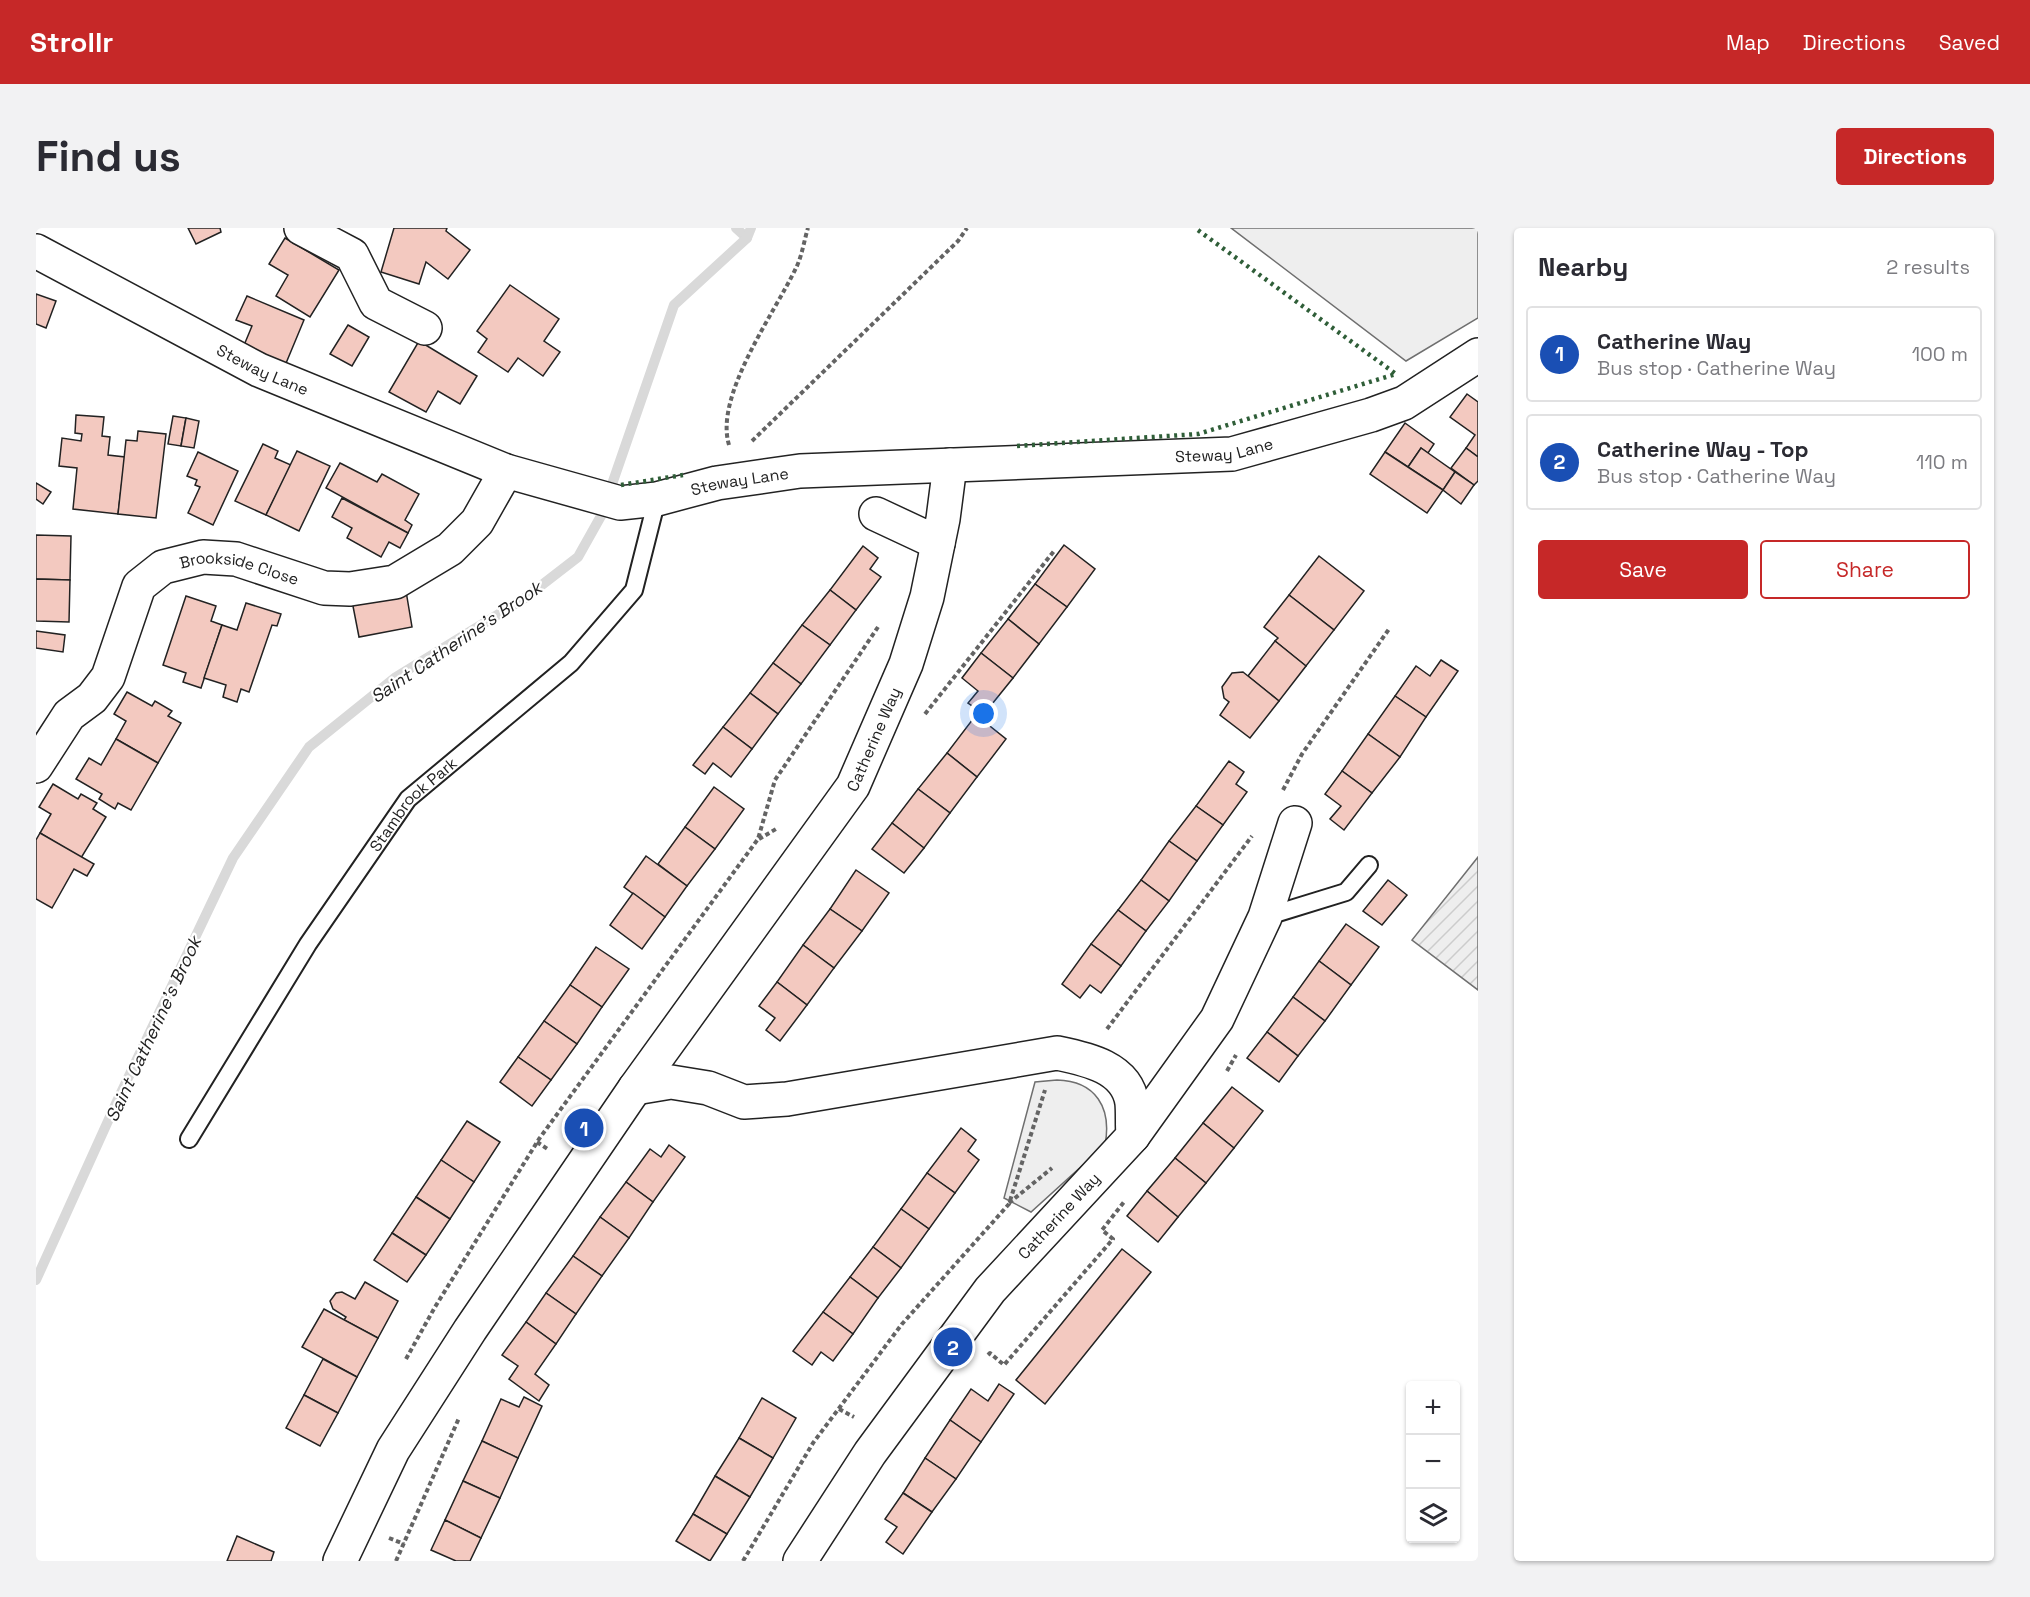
<!DOCTYPE html>
<meta charset="utf-8">
<style>
body{margin:0;font-family:"Space Grotesk",sans-serif;background:#f2f2f3;color:#2b2b33}
.controls{position:absolute;right:18px;bottom:18px;display:grid;overflow:hidden;border-radius:6px;box-shadow:0 2px 4px #0004}
.controls button{width:54px;height:54px;display:grid;place-items:center;padding:0;border:0;border-bottom:2px solid #e1e1e2;background:#fff;color:#2b2b33;font:30px sans-serif}
.you{position:absolute;left:948px;top:486px;width:21px;height:21px;margin:-15px;border:4px solid #fff;border-radius:50%;background:#1a73e8;box-shadow:0 0 0 9px #1a73e833}
.badge{display:grid;place-items:center;width:39px;height:39px;border-radius:50%;background:#c62828;color:#fff;font-size:20px;font-weight:700}
.pin{position:absolute;translate:-50% -50%;border:3px solid #fff;box-shadow:0 2px 6px #0006}
.list{margin:0;padding:0;list-style:none}
h2{display:flex;justify-content:space-between;align-items:center;height:78px;margin:0;padding:0 24px;font-size:26px}
h2 small{font-size:20px;font-weight:400;color:#7c7c81}
.list li{display:grid;grid-template-columns:39px 1fr auto;gap:18px;align-items:center;box-sizing:border-box;height:96px;margin:0 12px 12px;padding:0 12px;border:2px solid #e1e1e2;border-radius:6px}
.list b{display:block;font-size:22px;white-space:nowrap}
.list p{margin:0;font-size:20px;white-space:nowrap;color:#7c7c81}
.list em{font-size:20px;font-style:normal;color:#7c7c81}
.actions{display:flex;gap:12px;padding:18px 24px}
.actions a{flex:1;padding:14px 0;border:2px solid #c62828;border-radius:6px;text-align:center;font-size:21px;color:#c62828}
.actions .main{background:#c62828;color:#fff}
.icon{flex:none;width:33px;height:33px;fill:none;stroke:currentColor;stroke-width:2;stroke-linecap:round;stroke-linejoin:round}
.map{position:relative;flex:none;width:1442px;height:1333px;overflow:hidden;border-radius:6px}
header{display:flex;align-items:center;gap:36px;box-sizing:border-box;height:84px;padding:0 30px;background:#c62828;color:#fff}
header strong{font-size:28px}
nav{display:flex;gap:33px;margin-inline-start:auto;font-size:21px}
.intro{display:flex;align-items:center;justify-content:space-between;box-sizing:border-box;height:144px;padding:0 36px}
h1{margin:0;font-size:42px}
.button{padding:15px 27px;border-radius:6px;background:#c62828;color:#fff;font-size:21px;font-weight:700}
main{display:flex;gap:36px;padding:0 36px}
aside{flex:1;background:#fff;border-radius:6px;box-shadow:0 2px 4px #0004}
.map>svg:first-child{display:block}
.grass{fill:#eee;stroke:#6f6f6f;stroke-width:1.5}
.garden{fill:url(#garden-furrows);stroke:#6f6f6f;stroke-width:1.5}
.lines{fill:none;stroke-linecap:round;stroke-linejoin:round}
.stream{stroke:#d9d9d9;stroke-width:10}
.building{fill:#f3c9c0;stroke:#222;stroke-width:1.5}
.lane-casing{stroke:#222;stroke-width:20}
.street-casing{stroke:#222;stroke-width:36}
.path{stroke:#646464;stroke-width:4;stroke-dasharray:4.5 3;stroke-linecap:butt}
.lane{stroke:#fff;stroke-width:16}
.street{stroke:#fff;stroke-width:33}
.hedge{stroke:#2f5e38;stroke-width:4.5;stroke-dasharray:3 4.5;stroke-linecap:butt}
.labels{text-anchor:middle;dominant-baseline:central;stroke-width:4.5;stroke-linejoin:round;paint-order:stroke}
.street-label{font-size:16px;fill:#222;stroke:#fff}
.water-label{font-size:18px;font-style:italic;fill:#222;stroke:#fff}
</style>
<header>
<strong>Strollr</strong>
<nav><a>Map</a><a>Directions</a><a>Saved</a></nav>
</header>
<div class="intro"><h1>Find us</h1><a class="button">Directions</a></div>
<main>
<div class="map">
<svg width="1442" height="1333" viewBox="0 0 1442 1333">
<defs>
<pattern id="garden-furrows" width="10" height="10" patternUnits="userSpaceOnUse" patternTransform="scale(1.5)"><rect width="10" height="10" fill="#eee"/><path d="M-1 1l2-2M0 10L10 0M9 11l2-2" fill="none" stroke="#ccc"/></pattern>
</defs>
<rect width="100%" height="100%" fill="#fff"/>
<g class="grass">
<path d="M1195,0h247v90l-72,43z"/>
<path d="M1021,852c39,1 55,28 48,65l-74,67 -27,-14 31,-116z"/>
</g>
<path class="garden" d="M1442,629v133l-66,-50z"/>
<g class="lines">
<g class="stream">
<path d="M700,0l11,10"/>
<path d="M0,1052l82,-181 115,-241 76,-111 87,-70 129,-79 53,-41 23,-41 73,-211 73,-67 4,-10"/>
</g>
</g>
<g class="building">
<path d="M152,0h32l1,4 -25,12z"/>
<path d="M358,0h53l-1,3 24,19 -22,29 -22,-17 -7,22 -38,-12z"/>
<path d="M249,10l54,32 -29,47 -34,-21 12,-21 -19,-11z"/>
<path d="M474,57l49,34 -15,22 16,11 -17,24 -25,-18 -10,14 -30,-20 9,-13 -10,-8z"/>
<path d="M0,66l20,7 -10,27 -10,-4z"/>
<path d="M211,68l57,24 -20,48 -42,-18 10,-24 -16,-6z"/>
<path d="M312,97l21,12 -17,29 -22,-12z"/>
<path d="M383,113l58,35 -17,28 -22,-13 -12,21 -37,-20z"/>
<path d="M1431,166l11,8v55l-12,-9 9,-13 -25,-18z"/>
<path d="M40,187l28,2 -2,19 8,1 -2,18 17,2 -7,57 -45,-5 4,-41 -18,-2 3,-28 19,3 1,-7 -7,-1z"/>
<path d="M137,188l13,2 -5,28 -13,-2z"/>
<path d="M150,190l13,3 -5,27 -13,-2z"/>
<path d="M1369,195l29,21 -6,9 -7,-5 -13,19 -23,-15z"/>
<path d="M102,203l28,3 -10,84 -38,-4 8,-74 11,1z"/>
<path d="M227,216l15,7 -3,7 16,7 -25,50 -31,-14z"/>
<path d="M1385,220l34,24 -12,18 -35,-23z"/>
<path d="M1430,220l12,9v24l-4,4 -23,-17z"/>
<path d="M261,223l33,15 -31,65 -33,-16z"/>
<path d="M162,224l40,19 -25,54 -25,-12 12,-26 -5,-2 2,-5 -10,-4z"/>
<path d="M1349,224l58,38 -16,23 -57,-39z"/>
<path d="M304,235l37,19 5,-8 37,20 -14,26 7,5 -4,8 -82,-45z"/>
<path d="M1419,244l19,13 -13,19 -18,-14z"/>
<path d="M0,255l15,9 -8,12 -7,-5z"/>
<path d="M306,270l66,35 -8,15 -11,-6 -8,15 -34,-19 5,-10 -20,-11z"/>
<path d="M0,307l35,1 -1,44 -34,-1z"/>
<path d="M1028,317l31,24 -28,38 -32,-23z"/>
<path d="M827,318l15,12 -8,11 11,8 -25,33 -26,-20z"/>
<path d="M1283,328l45,35 -30,39 -45,-35z"/>
<path d="M0,351l34,1 -1,42 -33,-1z"/>
<path d="M999,356l32,23 -28,37 -31,-25z"/>
<path d="M794,362l26,20 -26,35 -28,-20z"/>
<path d="M370,363l6,36 -53,10 -7,-36z"/>
<path d="M1253,367l45,35 -28,36 -31,-25 3,-3 -14,-11z"/>
<path d="M150,368l30,10 -5,15 11,4 -21,63 -18,-6 3,-9 -23,-8z"/>
<path d="M210,375l35,11 -4,12 -5,-1 -23,67 -8,-3 -4,13 -14,-5 3,-12 -22,-7 18,-53 15,5z"/>
<path d="M972,391l31,25 -26,34 -32,-25z"/>
<path d="M766,397l28,20 -29,39 -28,-21z"/>
<path d="M0,403l29,4 -2,17 -27,-4z"/>
<path d="M1239,413l31,25 -27,35 -31,-25z"/>
<path d="M945,425l32,25 -29,36 -16,-11 10,-12 -16,-13z"/>
<path d="M1405,432l17,11 -32,46 -31,-21 21,-30 14,10z"/>
<path d="M737,435l28,21 -23,30 -28,-21z"/>
<path d="M1207,444l36,29 -29,37 -30,-23 9,-13 -5,-4 -2,-11 10,-14z"/>
<path d="M91,464l25,14 3,-5 17,10 -4,5 13,7 -23,40 -42,-24 10,-18 -12,-7z"/>
<path d="M714,465l28,21 -26,35 -29,-22z"/>
<path d="M1359,468l31,21 -26,40 -32,-23z"/>
<path d="M940,487l30,24 -29,38 -30,-24z"/>
<path d="M687,499l29,22 -21,28 -18,-14 -8,11 -12,-9z"/>
<path d="M1332,506l32,23 -28,36 -30,-22z"/>
<path d="M80,511l42,24 -27,47 -13,-7 -3,6 -16,-10 3,-5 -26,-15 13,-21 12,7z"/>
<path d="M911,525l30,24 -27,36 -32,-24z"/>
<path d="M1193,533l15,11 -8,12 11,8 -24,33 -27,-19z"/>
<path d="M1306,543l30,22 -28,37 -14,-11 11,-13 -16,-12z"/>
<path d="M17,556l25,15 3,-5 16,9 -4,6 13,8 -25,41 -41,-25 11,-19 -12,-7z"/>
<path d="M678,559l30,22 -29,40 -30,-22z"/>
<path d="M882,561l32,24 -26,35 -32,-25z"/>
<path d="M1160,578l27,19 -26,36 -28,-20z"/>
<path d="M856,595l32,25 -20,25 -32,-24z"/>
<path d="M649,599l30,22 -28,37 -29,-22z"/>
<path d="M4,605l54,31 -7,12 -13,-7 -22,39 -16,-9v-59z"/>
<path d="M1133,613l28,20 -28,40 -28,-21z"/>
<path d="M610,628l41,30 -22,31 -41,-30z"/>
<path d="M820,642l33,23 -27,38 -32,-22z"/>
<path d="M1105,652l28,21 -23,30 -28,-21z"/>
<path d="M1352,652l19,15 -25,30 -19,-14z"/>
<path d="M597,665l32,24 -23,32 -32,-24z"/>
<path d="M794,681l32,22 -28,37 -31,-23z"/>
<path d="M1082,682l28,21 -25,35 -30,-22z"/>
<path d="M1310,696l33,23 -28,38 -32,-24z"/>
<path d="M1055,716l30,22 -20,27 -11,-8 -10,13 -18,-14z"/>
<path d="M767,717l31,23 -27,37 -30,-23z"/>
<path d="M560,719l33,22 -27,38 -32,-22z"/>
<path d="M1283,733l32,24 -26,36 -32,-24z"/>
<path d="M741,754l30,23 -27,36 -14,-11 9,-12 -16,-12z"/>
<path d="M534,757l32,22 -25,37 -33,-23z"/>
<path d="M1257,769l32,24 -27,35 -31,-24z"/>
<path d="M508,793l33,23 -26,36 -33,-23z"/>
<path d="M1231,804l31,24 -19,26 -32,-24z"/>
<path d="M482,829l33,23 -19,26 -32,-24z"/>
<path d="M1196,859l31,24 -29,37 -31,-25z"/>
<path d="M431,893l33,21 -26,40 -33,-22z"/>
<path d="M1167,895l31,25 -28,35 -31,-25z"/>
<path d="M925,900l15,12 -8,11 11,9 -24,33 -28,-20z"/>
<path d="M633,917l16,12 -32,45 -27,-20 24,-33 11,8z"/>
<path d="M1139,930l31,25 -28,34 -31,-26z"/>
<path d="M405,932l33,22 -24,37 -34,-22z"/>
<path d="M891,945l28,20 -26,36 -28,-20z"/>
<path d="M590,954l27,20 -24,36 -29,-21z"/>
<path d="M1111,963l31,26 -20,25 -31,-26z"/>
<path d="M380,969l34,22 -24,36 -34,-22z"/>
<path d="M865,981l28,20 -28,39 -28,-21z"/>
<path d="M564,989l29,21 -27,38 -29,-20z"/>
<path d="M356,1005l34,22 -19,27 -33,-22z"/>
<path d="M837,1019l28,21 -23,30 -28,-21z"/>
<path d="M1086,1021l29,23 -106,132 -29,-24z"/>
<path d="M537,1028l29,20 -26,38 -30,-21z"/>
<path d="M814,1049l28,21 -25,36 -30,-22z"/>
<path d="M329,1054l33,19 -20,37 -34,-18 2,-3 -13,-8 -3,-8 6,-8 6,-1 13,7z"/>
<path d="M510,1065l30,21 -20,30 -30,-22z"/>
<path d="M288,1081l54,29 -21,39 -55,-30z"/>
<path d="M787,1084l30,22 -20,27 -12,-9 -9,13 -19,-14z"/>
<path d="M490,1094l30,22 -21,30 14,11 -10,16 -30,-22 9,-13 -16,-11z"/>
<path d="M287,1131l34,18 -19,36 -34,-18z"/>
<path d="M963,1156l15,10 -33,48 -31,-22 21,-31 17,12z"/>
<path d="M268,1167l34,18 -18,33 -34,-18z"/>
<path d="M488,1169l18,9 -24,52 -36,-17 19,-42 18,8z"/>
<path d="M726,1170l34,20 -23,40 -34,-20z"/>
<path d="M914,1192l31,22 -25,37 -31,-21z"/>
<path d="M703,1210l34,20 -23,39 -35,-21z"/>
<path d="M446,1213l36,17 -18,40 -37,-17z"/>
<path d="M889,1230l31,21 -24,33 -29,-19z"/>
<path d="M679,1248l35,21 -23,37 -34,-20z"/>
<path d="M427,1253l37,17 -19,40 -36,-18z"/>
<path d="M867,1265l29,19 -29,42 -17,-12 11,-15 -12,-8z"/>
<path d="M657,1286l34,20 -17,27 -34,-20z"/>
<path d="M409,1292l36,18 -11,23h-14l-25,-11z"/>
<path d="M201,1308l37,16 -3,9h-44z"/>
</g>
<g class="lines">
<defs>
<g id="lane">
<path d="M1229,689l81,-25 23,-27"/>
<path id="s1" d="M153,911l119,-195 100,-145 163,-136 63,-73 23,-91"/>
</g>
<g id="street">
<path d="M265,0l51,27 24,48 49,25"/>
<path id="s2" d="M0,23l223,119 247,101 114,32 37,-4 60,-16 83,-12 432,-17 139,-39 33,-12 74,-48"/>
<path d="M840,286l62,29"/>
<path id="s3" d="M0,538l33,-51 23,-17 16,-21 31,-91 24,-19 40,-10 33,2 88,29 26,1 45,-7 55,-33 27,-27 29,-51"/>
<path d="M599,860l36,-6 37,6 36,14 43,-3 270,-46c29,6 70,14 75,50 1,10 0,22 1,33l-143,154 -120,163 -70,108"/>
<path d="M1097,908l84,-117 48,-102 30,-94"/>
<path id="s4" d="M304,1333l53,-111 77,-120 165,-242 218,-302 53,-122 21,-67 16,-78 7,-54"/>
</g>
</defs>
<use href="#lane" class="lane-casing"/>
<use href="#street" class="street-casing"/>
<g class="path">
<path d="M716,213l206,-200 9,-13"/>
<path d="M693,217c-15,-49 45,-131 67,-177 6,-12 8,-27 12,-40"/>
<path d="M889,486l129,-163"/>
<path d="M1247,562l19,-36 87,-125"/>
<path d="M723,611l17,-10"/>
<path d="M1071,801l145,-193"/>
<path d="M1191,843l9,-16"/>
<path d="M501,914l12,8"/>
<path d="M973,975l43,-35"/>
<path d="M952,1127l2,-2 14,12 109,-126 -11,-9 22,-28"/>
<path d="M370,1131l29,-52 104,-168 219,-300 17,-59 103,-153"/>
<path d="M803,1181l15,8"/>
<path d="M353,1310l15,6"/>
<path d="M360,1333l63,-143"/>
<path d="M707,1333l70,-118 89,-119 107,-120 36,-114"/>
</g>
<use href="#lane" class="lane"/>
<use href="#street" class="street"/>
<g class="hedge">
<path d="M981,218l181,-12 198,-60 -201,-146"/>
<path d="M585,257l62,-10"/>
</g>
</g>
<g class="labels">
<g class="street-label">
<text stroke="none"><textPath href="#s2" startOffset="256">Steway Lane</textPath></text>
<text stroke="none"><textPath href="#s2" startOffset="1246">Steway Lane</textPath></text>
<text stroke="none"><textPath href="#s2" startOffset="760">Steway Lane</textPath></text>
<text stroke="none"><textPath href="#s3" startOffset="321">Brookside Close</textPath></text>
<text stroke="none"><textPath href="#s4" startOffset="982">Catherine Way</textPath></text>
<text stroke="none"><textPath href="#s1" startOffset="404">Stambrook Park</textPath></text>
<text transform="translate(1023 988) rotate(-47)">Catherine Way</text>
</g>
<g class="water-label">
<text transform="translate(420 414) rotate(-34)">Saint Catherine's Brook</text>
<text transform="translate(117 801) rotate(-65)">Saint Catherine's Brook</text>
</g>
</g>
</svg>
<div class="controls">
<button>+</button>
<button>−</button>
<button><svg class="icon" aria-label="layers" viewBox="0 0 24 24"><path d="M12 4l9 5-9 5-9-5zM3 14l9 5 9-5"/></svg></button>
</div>
<div class="you"></div>
<div class="pin badge" style="left:548px;top:900px;background:#1a4fb4">1</div>
<div class="pin badge" style="left:917px;top:1119px;background:#1a4fb4">2</div>
</div>
<aside>
<h2>Nearby<small>2 results</small></h2>
<ul class="list">
<li><span class="badge" style="background:#1a4fb4">1</span><div><b>Catherine Way</b><p>Bus stop · Catherine Way</p></div><em>100 m</em></li>
<li><span class="badge" style="background:#1a4fb4">2</span><div><b>Catherine Way - Top</b><p>Bus stop · Catherine Way</p></div><em>110 m</em></li>
</ul>
<div class="actions"><a class="main">Save</a><a>Share</a></div>
</aside>
</main>
